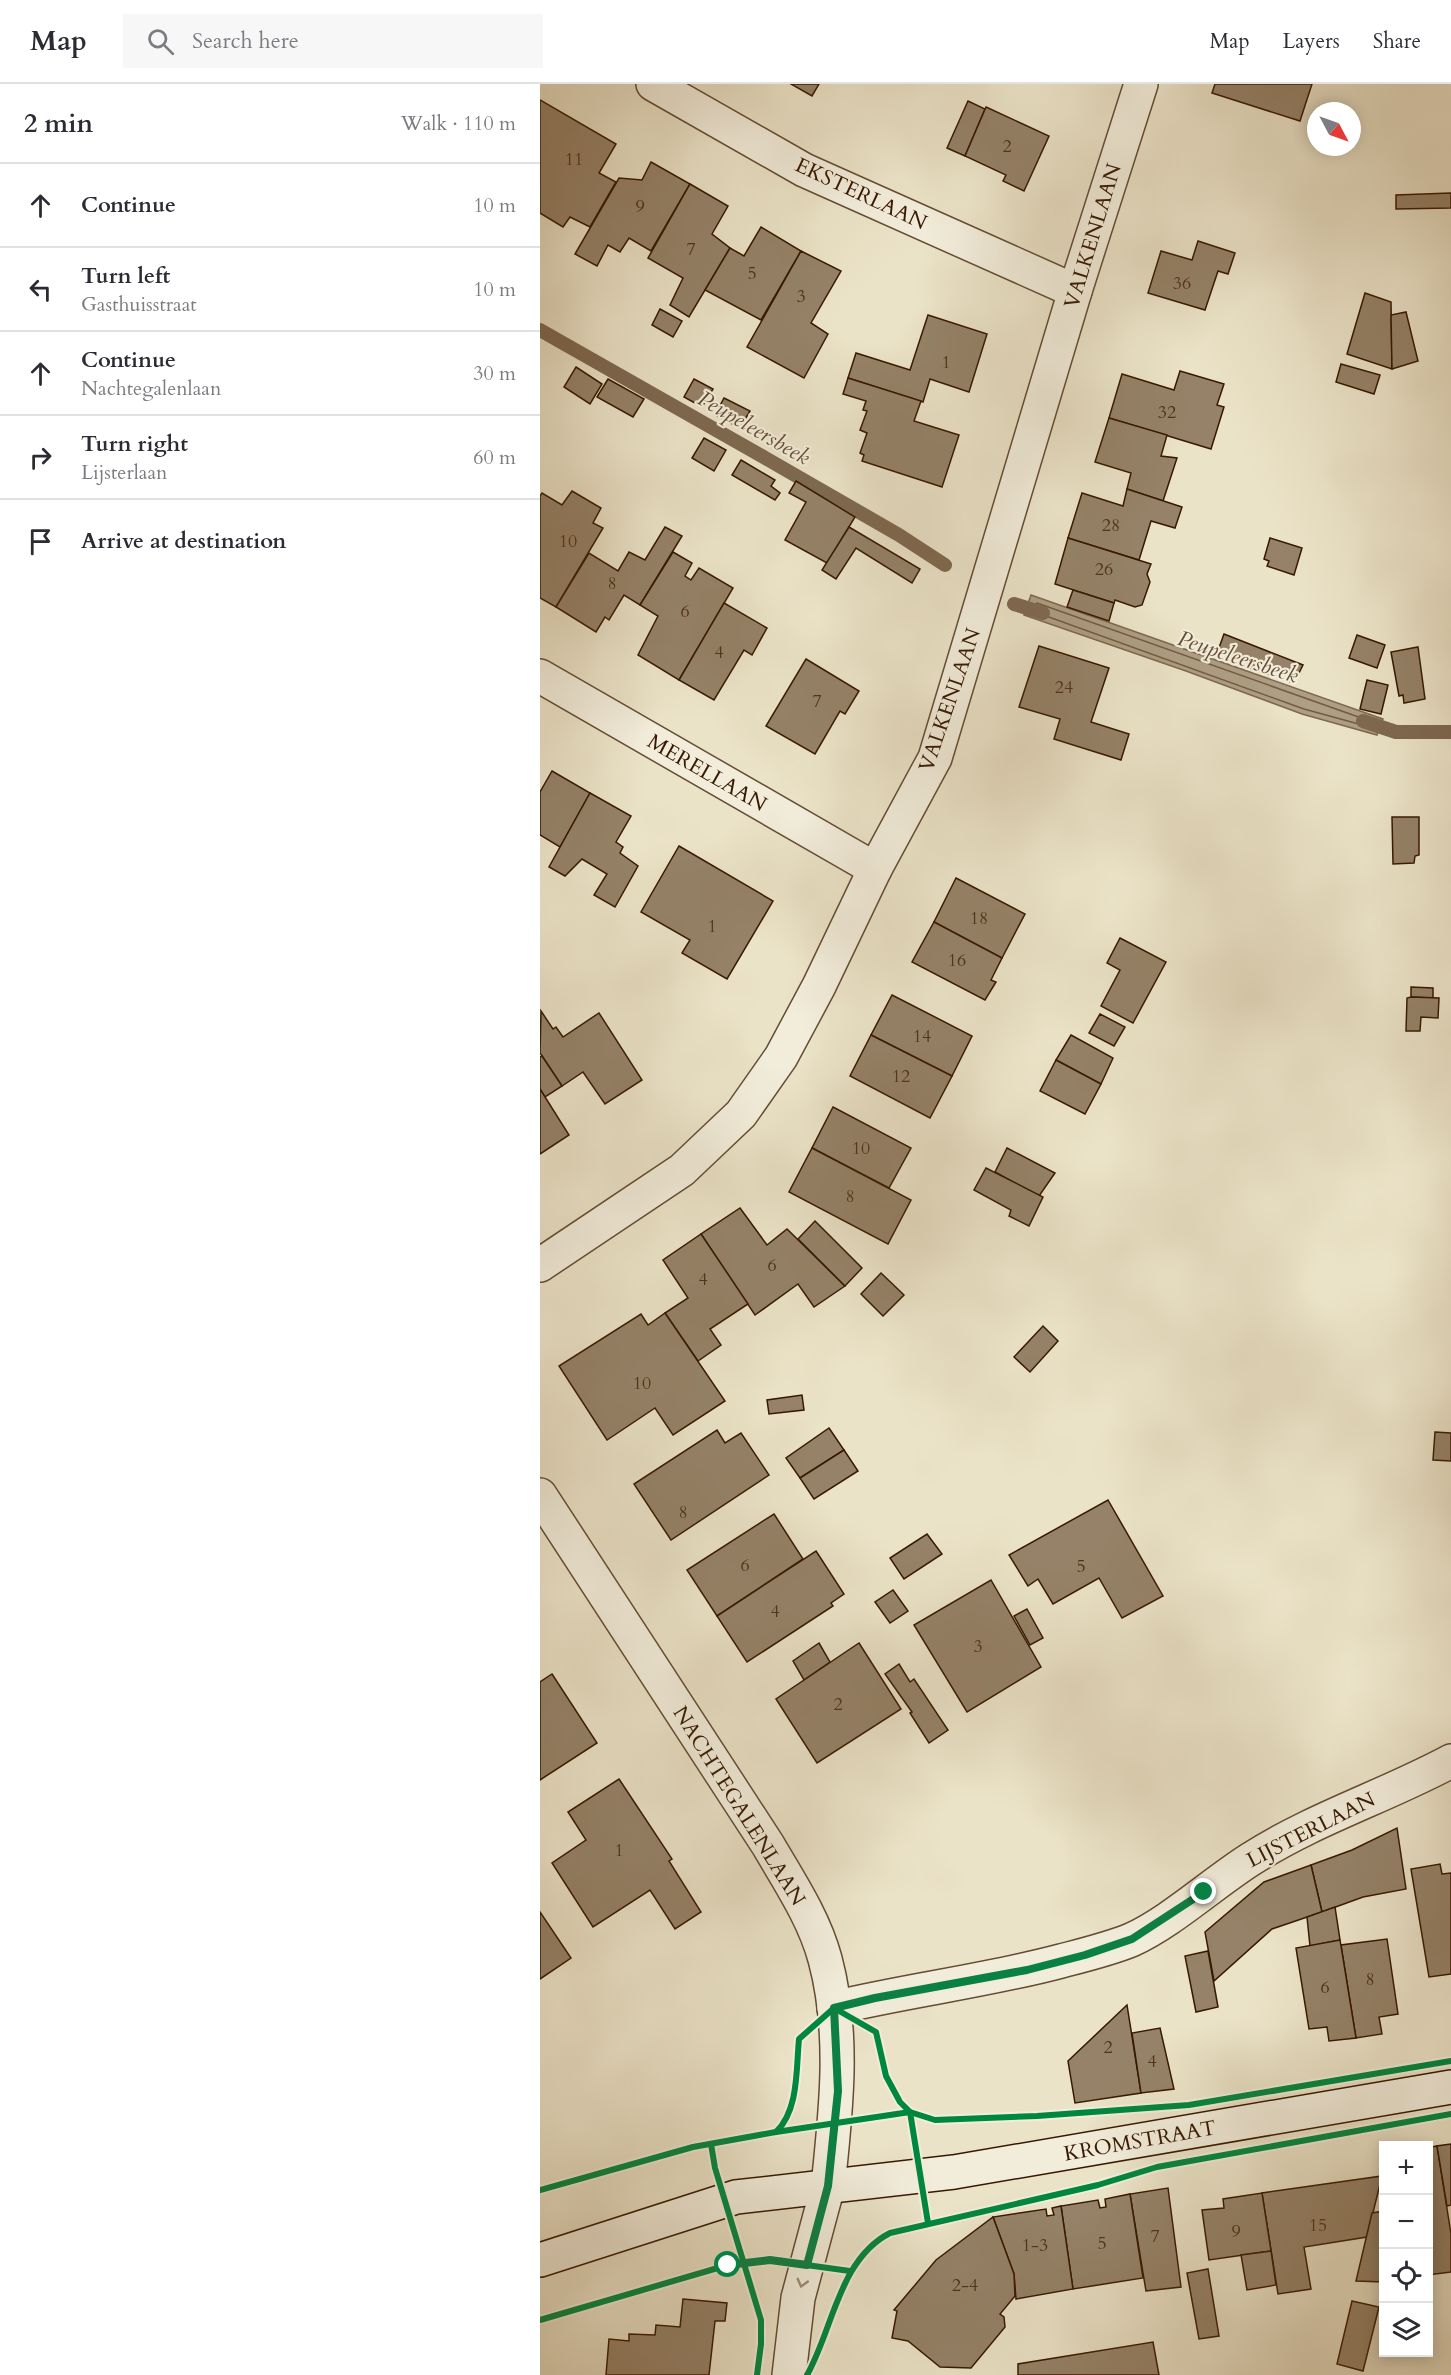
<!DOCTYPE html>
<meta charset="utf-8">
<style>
body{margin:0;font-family:Cardo,serif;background:#f7f7f7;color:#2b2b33}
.controls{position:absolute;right:18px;bottom:18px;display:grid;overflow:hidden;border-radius:0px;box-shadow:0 3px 15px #0003}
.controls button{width:54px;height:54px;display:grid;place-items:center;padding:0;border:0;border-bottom:2px solid #e1e1e2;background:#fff;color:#2b2b33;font:30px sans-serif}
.compass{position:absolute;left:767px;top:18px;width:54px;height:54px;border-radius:50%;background:#fff;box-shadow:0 3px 15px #0003;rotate:131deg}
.stop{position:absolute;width:18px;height:18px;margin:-14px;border:4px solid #0b8043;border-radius:50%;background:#fff}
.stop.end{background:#0b8043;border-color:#fff;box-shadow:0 2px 6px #0008}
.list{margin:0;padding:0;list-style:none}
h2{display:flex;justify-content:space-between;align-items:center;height:78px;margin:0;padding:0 24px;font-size:26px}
h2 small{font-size:20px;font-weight:400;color:#7c7c81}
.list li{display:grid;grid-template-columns:39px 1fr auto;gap:18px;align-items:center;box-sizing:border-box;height:84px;padding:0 24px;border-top:2px solid #e1e1e2}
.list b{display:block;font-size:22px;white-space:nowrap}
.list p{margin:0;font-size:20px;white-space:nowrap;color:#7c7c81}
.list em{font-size:20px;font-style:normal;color:#7c7c81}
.icon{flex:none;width:33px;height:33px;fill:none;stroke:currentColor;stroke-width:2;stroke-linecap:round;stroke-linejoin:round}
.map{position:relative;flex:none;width:911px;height:2291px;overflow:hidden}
header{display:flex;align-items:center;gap:36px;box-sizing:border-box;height:84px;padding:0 30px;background:#fff;border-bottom:2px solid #e1e1e2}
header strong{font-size:28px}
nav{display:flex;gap:33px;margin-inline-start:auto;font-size:21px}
.search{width:420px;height:54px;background:#f7f7f7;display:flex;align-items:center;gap:15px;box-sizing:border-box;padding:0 21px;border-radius:0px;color:#7c7c81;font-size:22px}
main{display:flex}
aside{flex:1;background:#fff}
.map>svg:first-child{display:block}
.water{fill:#ae9e84;stroke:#7e6950;stroke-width:1.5}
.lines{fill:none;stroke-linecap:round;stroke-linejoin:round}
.shore{stroke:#725c42;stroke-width:1.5}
.stream{stroke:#7e6950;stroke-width:14}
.building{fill:#958268;stroke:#371901;stroke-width:1.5}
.minor-casing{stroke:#644c33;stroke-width:36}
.tertiary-casing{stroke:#644c33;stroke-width:36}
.secondary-casing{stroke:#371901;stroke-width:36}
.minor{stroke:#f2eddb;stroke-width:33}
.tertiary{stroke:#f2eddb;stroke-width:33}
.secondary{stroke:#f2eddb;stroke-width:33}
.cycleway-casing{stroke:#f2eddb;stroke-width:10}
.cycleway{stroke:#00873e;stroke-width:6}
.oneway{stroke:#9e8e79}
.route{stroke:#0b8043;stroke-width:8}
.labels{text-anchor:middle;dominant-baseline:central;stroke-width:4.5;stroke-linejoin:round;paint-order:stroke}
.number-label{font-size:18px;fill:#4e331b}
.street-label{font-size:21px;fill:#371901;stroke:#f2eddb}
.water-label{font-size:22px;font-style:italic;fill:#674e35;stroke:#f2eddb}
</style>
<header>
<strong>Map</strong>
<div class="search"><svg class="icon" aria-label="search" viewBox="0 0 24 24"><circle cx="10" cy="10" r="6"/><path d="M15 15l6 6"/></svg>Search here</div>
<nav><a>Map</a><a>Layers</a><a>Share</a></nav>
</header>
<main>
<aside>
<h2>2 min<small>Walk · 110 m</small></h2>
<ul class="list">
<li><svg class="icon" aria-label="ahead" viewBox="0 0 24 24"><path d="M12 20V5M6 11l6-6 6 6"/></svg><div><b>Continue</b></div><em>10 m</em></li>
<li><svg class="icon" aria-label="left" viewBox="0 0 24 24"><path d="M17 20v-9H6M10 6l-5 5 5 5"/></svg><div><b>Turn left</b><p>Gasthuisstraat</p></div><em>10 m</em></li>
<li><svg class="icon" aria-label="ahead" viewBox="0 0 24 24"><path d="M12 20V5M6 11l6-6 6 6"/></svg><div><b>Continue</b><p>Nachtegalenlaan</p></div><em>30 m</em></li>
<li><svg class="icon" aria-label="right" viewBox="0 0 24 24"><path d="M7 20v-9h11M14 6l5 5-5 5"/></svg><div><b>Turn right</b><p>Lijsterlaan</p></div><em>60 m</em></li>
<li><svg class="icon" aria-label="arrive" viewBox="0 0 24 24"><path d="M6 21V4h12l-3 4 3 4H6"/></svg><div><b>Arrive at destination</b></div></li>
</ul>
</aside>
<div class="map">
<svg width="911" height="2291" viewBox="0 0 911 2291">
<rect width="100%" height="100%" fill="#ebe3c8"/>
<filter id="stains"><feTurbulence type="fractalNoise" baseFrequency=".00333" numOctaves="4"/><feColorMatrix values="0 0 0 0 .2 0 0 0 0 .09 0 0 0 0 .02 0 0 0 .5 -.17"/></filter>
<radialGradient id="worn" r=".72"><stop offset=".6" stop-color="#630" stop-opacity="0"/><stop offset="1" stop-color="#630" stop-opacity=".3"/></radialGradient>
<path class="water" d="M491,511l352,124 -6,16 -75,-21 -116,-43 -162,-56z"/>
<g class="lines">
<path class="shore" d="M497,519l330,117 2,4 -3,2 -62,-17 -269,-97 -2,-4z"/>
<g class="stream">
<path d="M0,246l227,129 132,76 46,30"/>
<path d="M474,520l29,9"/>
<path d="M823,637l33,11h55"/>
</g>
</g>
<g class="building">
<path d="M251,0h28l-7,12z"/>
<path d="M675,0h97l-12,37 -88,-28z"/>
<path d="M0,16l76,44 -17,29 17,9 -26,45 -20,-10 -7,10 -23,-14z"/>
<path d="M428,17l17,8 -20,47 -18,-8z"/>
<path d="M446,23l63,29 -25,55 -21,-10 3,-6 -41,-19z"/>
<path d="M111,78l39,22 -39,67 -22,-13 -9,14 -12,-7 -11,21 -22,-12 44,-76 23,2z"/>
<path d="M150,100l38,22 -16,28 18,14 -41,69 -19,-12 13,-27 -35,-20z"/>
<path d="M911,109v15l-55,1v-14z"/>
<path d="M221,143l40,24 -40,69 -56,-30 25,-42 14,8z"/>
<path d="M658,157l37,12 -7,21 -10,-3 -13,39 -57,-17 13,-42 31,9z"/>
<path d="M261,167l40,20 -30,52 17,11 -24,44 -57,-31z"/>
<path d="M825,209l26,9 1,67 -45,-15z"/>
<path d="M120,225l22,12 -9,16 -21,-12z"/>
<path d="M866,228l12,49 -26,8 -1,-54z"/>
<path d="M388,231l59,19 -18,58 -39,-13 -7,23 -75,-24 8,-25 54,17z"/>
<path d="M801,280l39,11 -6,19 -38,-12z"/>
<path d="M36,283l26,17 -12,20 -26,-17z"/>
<path d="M640,287l44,13 -7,21 7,2 -13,42 -102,-31 13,-44 52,16z"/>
<path d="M308,294l73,23 -7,20 45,14 -17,52 -80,-26 2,-6 -4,-2 7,-20 -7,-3 7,-19 -4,-1 3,-9 -23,-7z"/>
<path d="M68,295l36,20 -11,18 -36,-20z"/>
<path d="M154,295l19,10 -11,18 -18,-10z"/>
<path d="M184,314l26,13 -10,17 -25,-13z"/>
<path d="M569,334l58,17 -6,21 16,2 -14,43 -36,-12 4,-16 -36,-11z"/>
<path d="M164,354l22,12 -12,21 -22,-13z"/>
<path d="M201,376l34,20 -4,6 9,7 -5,7 -43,-25z"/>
<path d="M256,397l59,36 -28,46 -42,-23 21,-38 -17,-9z"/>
<path d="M587,405l55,18 -7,21 -24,-7 -12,39 -71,-22 14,-45 41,13z"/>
<path d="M32,407l29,17 -8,15 10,5 -47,79 -16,-9v-102l2,-3 20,12z"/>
<path d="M125,443l17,9 -42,69 -16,-10 -15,25 -4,-3 -9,15 -40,-25 33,-54 29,18 11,-19 16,8z"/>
<path d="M309,443l71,42 -8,14 -56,-35 -20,31 -14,-9z"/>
<path d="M528,454l83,26 -4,10 3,8 -8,23 -7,2 -20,-7 -1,3 -59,-19z"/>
<path d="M730,454l32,10 -8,27 -27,-9 2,-5 -5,-2z"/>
<path d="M133,468l19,11 -7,13 6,4 8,-12 34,20 -54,92 -41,-25 20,-39 -18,-11z"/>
<path d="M533,506l41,13 -5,18 -42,-14z"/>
<path d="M184,519l43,25 -15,27 -8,-5 -30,50 -35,-20z"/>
<path d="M684,550l79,31 -9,18 -78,-27z"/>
<path d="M817,551l28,10 -8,23 -28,-10z"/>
<path d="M499,562l70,22 -18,54 38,12 -8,26 -67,-21 6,-20 -41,-12z"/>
<path d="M878,563l7,52 -21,4 -1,-8 -4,1 -8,-44z"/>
<path d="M266,575l53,32 -14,23 -5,-3 -25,43 -49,-28z"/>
<path d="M827,596l21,5 -7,29 -21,-5z"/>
<path d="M12,687l38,22 -30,54 -20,-12v-43z"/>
<path d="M50,709l41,23 -15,26 7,5 -3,6 18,13 -23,41 -21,-12 13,-21 -25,-15 -17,17 -16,-9z"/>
<path d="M852,733h27v38l-4,1 -1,7 -21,1z"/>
<path d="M139,762l94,55 -46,78 -45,-26 8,-13 -49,-28z"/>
<path d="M416,794l69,36 -23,44 -68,-36z"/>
<path d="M394,838l68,36 -11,22 5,2 -11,18 -73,-38z"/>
<path d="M580,854l46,24 -33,61 -32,-17 19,-36 -13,-7z"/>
<path d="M871,903l22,1v10l-22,-1z"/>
<path d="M352,911l80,41 -20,40 -81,-41z"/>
<path d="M871,913l28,1 -1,20 -17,-1 -1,14h-14l1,-33z"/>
<path d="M1,927l12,18 3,-2 7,10 36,-24 43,67 -37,24 -22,-32 -21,14 -22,-33z"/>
<path d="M560,930l25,13 -11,19 -25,-13z"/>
<path d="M331,951l81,41 -22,42 -80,-42z"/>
<path d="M531,951l42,23 -12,26 -45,-24z"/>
<path d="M2,972l20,30 -17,11 -5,-8v-32z"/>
<path d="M516,976l45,24 -16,30 -45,-23z"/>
<path d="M0,1005l29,46 -29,19z"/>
<path d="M293,1023l78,41 -22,40 -77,-40z"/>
<path d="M272,1064l99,52 -23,44 -99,-52z"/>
<path d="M467,1064l48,25 -16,23 -44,-24z"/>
<path d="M446,1084l57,29 -14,29 -20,-10 2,-6 -37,-20z"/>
<path d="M200,1124l27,37 20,-16 58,57 -31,21 -16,-23 -43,31 -54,-81z"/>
<path d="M275,1137l47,47 -17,18 -47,-47z"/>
<path d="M161,1150l47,70 -38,25 11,16 -23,16 -33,-48 23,-15 -25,-38z"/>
<path d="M341,1189l23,22 -21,21 -22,-22z"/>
<path d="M125,1229l60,88 -52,34 -18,-27 -48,32 -48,-74 82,-52 7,11z"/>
<path d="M503,1242l15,15 -28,31 -16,-15z"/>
<path d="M262,1311l2,15 -35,4 -2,-14z"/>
<path d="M289,1344l15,22 -44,28 -14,-20z"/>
<path d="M177,1346l8,13 16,-10 28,42 -98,65 -37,-56z"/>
<path d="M895,1348l16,1v28l-18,-1z"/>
<path d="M304,1366l14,21 -44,28 -14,-21z"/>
<path d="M568,1416l55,96 -41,22 -23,-40 -46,26 -15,-25 -10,7 -19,-31z"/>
<path d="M234,1430l29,45 -86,57 -30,-46z"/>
<path d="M387,1450l15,20 -38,25 -14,-21z"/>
<path d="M276,1467l28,43 -13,9 2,3 -86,56 -30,-46z"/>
<path d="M451,1496l50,87 -74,45 -53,-87z"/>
<path d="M353,1506l15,21 -18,12 -15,-21z"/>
<path d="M487,1525l16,29 -13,7 -16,-29z"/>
<path d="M279,1559l11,19 -26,18 -11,-19z"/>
<path d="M319,1559l42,66 -84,54 -41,-64z"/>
<path d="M359,1580l11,18 4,-3 34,51 -19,13 -19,-30 2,-1 -27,-38z"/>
<path d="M12,1590l45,69 -57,37v-98z"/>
<path d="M79,1695l53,80 -3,2 32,51 -26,17 -25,-39 -57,37 -41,-64 34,-23 -18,-28z"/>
<path d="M857,1744l9,61 -43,8 -41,15 -11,-47 41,-15z"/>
<path d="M900,1780l2,10 9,-1v101l-22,3 -18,-108z"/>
<path d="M771,1781l11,47 -50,17 -58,52 -9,-49 59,-50z"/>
<path d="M795,1823l5,33 -30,6 -3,-29z"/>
<path d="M0,1828l31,46 -31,21z"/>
<path d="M847,1855l11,75 -19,3 3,17 -26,4 -15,-93z"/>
<path d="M800,1856l16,98 -27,3 -2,-14 -18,2 -13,-81z"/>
<path d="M668,1867l10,56 -22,5 -11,-56z"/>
<path d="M587,1921l14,88 -66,10 -7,-42z"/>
<path d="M620,1944l14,61 -33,4 -9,-60z"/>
<path d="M887,2059l5,4 5,-1 14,88v38l-23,3v-129h-12z"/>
<path d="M911,2060v61l-4,1 -10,-60z"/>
<path d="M842,2092l-15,61 -63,10 7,42 -33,5 -16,-101z"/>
<path d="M628,2104l13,99 -35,4 -16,-97z"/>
<path d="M722,2109l9,58 -62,9 -7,-50 22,-2 -1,-9z"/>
<path d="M590,2110l13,84 -70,11 -12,-83 37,-6 2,8 6,-1 -1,-8z"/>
<path d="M521,2122l12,83 -57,10 -2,-25 -21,-57 53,-8 1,7 7,-1 -2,-7z"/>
<path d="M844,2127v71l-28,-1 16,-68z"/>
<path d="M453,2133l21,57 1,22 -15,18 4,3 1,10 -34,41 -31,-1 -32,-26 -16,-3 5,-27 -3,-1 42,-50z"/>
<path d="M731,2167l5,34 -29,5 -6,-35z"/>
<path d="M668,2185l11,67 -20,3 -12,-66z"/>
<path d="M143,2215l44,4 -2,18h-10l-6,54h-103l3,-36 20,2v-7l26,1 1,-10 24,2z"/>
<path d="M812,2217l27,6 -16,64 -26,-7z"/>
<path d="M613,2258l6,33h-141v-11z"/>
</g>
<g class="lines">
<defs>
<g id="minor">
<path d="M113,0l151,86 271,121"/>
<path d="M0,592l335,193"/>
<path d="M0,1181l142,-95 59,-56 40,-57 38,-71 56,-117 60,-111 140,-467 66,-207"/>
<path d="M0,1411l228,350c21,36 46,73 57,114 20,74 11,152 3,227"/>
<path d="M294,1924c75,-18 152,-27 227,-47 23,-6 48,-12 70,-21 40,-18 82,-57 120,-81 62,-40 135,-63 200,-98"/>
</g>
<path id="tertiary" d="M249,2291l9,-77 30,-112"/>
<path id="secondary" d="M0,2176l196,-63 218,-25 497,-85"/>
</defs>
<use href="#minor" class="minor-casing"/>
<use href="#tertiary" class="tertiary-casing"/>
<use href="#secondary" class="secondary-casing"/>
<use href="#minor" class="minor"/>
<use href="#tertiary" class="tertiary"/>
<use href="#secondary" class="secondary"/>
<defs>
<g id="cycleway">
<path d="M236,2048l134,-20 18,111"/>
<path d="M171,2060l4,24 46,152v24l-4,31"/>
<path d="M0,2106l153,-43 83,-15c23,-22 20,-63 23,-93l35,-31 42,24 10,44 14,26 10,10 25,8 102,-4 152,-11 262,-44"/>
<path d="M0,2236l188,-55 42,-5 80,11"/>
<path d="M267,2291c26,-46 32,-116 83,-142l208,-48 59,-18 294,-53"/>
</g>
</defs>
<use href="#cycleway" class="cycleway-casing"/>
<use href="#cycleway" class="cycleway"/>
</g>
<defs><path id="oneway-chevron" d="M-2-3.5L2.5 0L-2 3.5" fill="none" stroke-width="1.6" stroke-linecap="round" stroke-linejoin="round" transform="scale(1.5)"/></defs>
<use class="oneway" href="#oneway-chevron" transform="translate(262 2199) rotate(105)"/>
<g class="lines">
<path class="route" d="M188,2181l42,-5 37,5 21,-79 10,-95 -4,-83 41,-10 152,-28 58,-15 47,-16 72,-47"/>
</g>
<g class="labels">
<g class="number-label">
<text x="467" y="62">2</text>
<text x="34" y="75">11</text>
<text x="100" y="122">9</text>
<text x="151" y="165">7</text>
<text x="212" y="189">5</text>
<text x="642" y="199">36</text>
<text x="261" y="212">3</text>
<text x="406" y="278">1</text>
<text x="627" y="328">32</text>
<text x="571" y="441">28</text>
<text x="28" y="457">10</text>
<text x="564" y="485">26</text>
<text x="72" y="499">8</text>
<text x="145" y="527">6</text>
<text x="179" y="568">4</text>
<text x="524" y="603">24</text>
<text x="277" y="617">7</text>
<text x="439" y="834">18</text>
<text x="172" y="842">1</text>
<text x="417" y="876">16</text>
<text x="382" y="952">14</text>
<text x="361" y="992">12</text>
<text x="321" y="1064">10</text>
<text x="310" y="1112">8</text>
<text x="232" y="1181">6</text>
<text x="163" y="1195">4</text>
<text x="102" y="1299">10</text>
<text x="143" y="1428">8</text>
<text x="205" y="1481">6</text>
<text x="541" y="1482">5</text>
<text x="235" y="1527">4</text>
<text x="438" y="1562">3</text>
<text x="298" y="1620">2</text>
<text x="79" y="1766">1</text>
<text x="830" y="1895">8</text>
<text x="785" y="1903">6</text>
<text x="568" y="1963">2</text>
<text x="612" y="1977">4</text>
<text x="778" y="2141">15</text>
<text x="696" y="2147">9</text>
<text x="615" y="2152">7</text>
<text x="562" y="2159">5</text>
<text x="495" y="2161">1-3</text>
<text x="425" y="2201">2-4</text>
</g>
<g class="street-label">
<text transform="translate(321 110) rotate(25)">EKSTERLAAN</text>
<text transform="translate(553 152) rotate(-73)">VALKENLAAN</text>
<text transform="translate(410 616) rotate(-71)">VALKENLAAN</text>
<text transform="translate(167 689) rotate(30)">MERELLAAN</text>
<text transform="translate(199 1722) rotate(58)">NACHTEGALENLAAN</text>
<text transform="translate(771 1746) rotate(-27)">LIJSTERLAAN</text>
<text transform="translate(600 2057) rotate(-10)">KROMSTRAAT</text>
</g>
<g class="water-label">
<text transform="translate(214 344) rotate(30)">Peupeleersbeek</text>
<text transform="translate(698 573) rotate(18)">Peupeleersbeek</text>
</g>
</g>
<rect width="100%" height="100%" filter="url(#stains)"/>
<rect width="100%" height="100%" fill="url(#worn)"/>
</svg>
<div class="controls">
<button>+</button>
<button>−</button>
<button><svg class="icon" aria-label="locate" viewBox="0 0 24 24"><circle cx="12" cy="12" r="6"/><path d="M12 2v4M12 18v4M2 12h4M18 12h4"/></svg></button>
<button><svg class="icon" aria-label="layers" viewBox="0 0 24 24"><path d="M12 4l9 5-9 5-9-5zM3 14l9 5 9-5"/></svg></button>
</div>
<svg class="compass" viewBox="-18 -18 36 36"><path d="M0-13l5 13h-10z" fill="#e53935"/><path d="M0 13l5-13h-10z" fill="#7c7c81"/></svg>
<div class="stop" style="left:188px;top:2181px"></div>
<div class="stop end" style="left:664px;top:1808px"></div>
</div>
</main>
